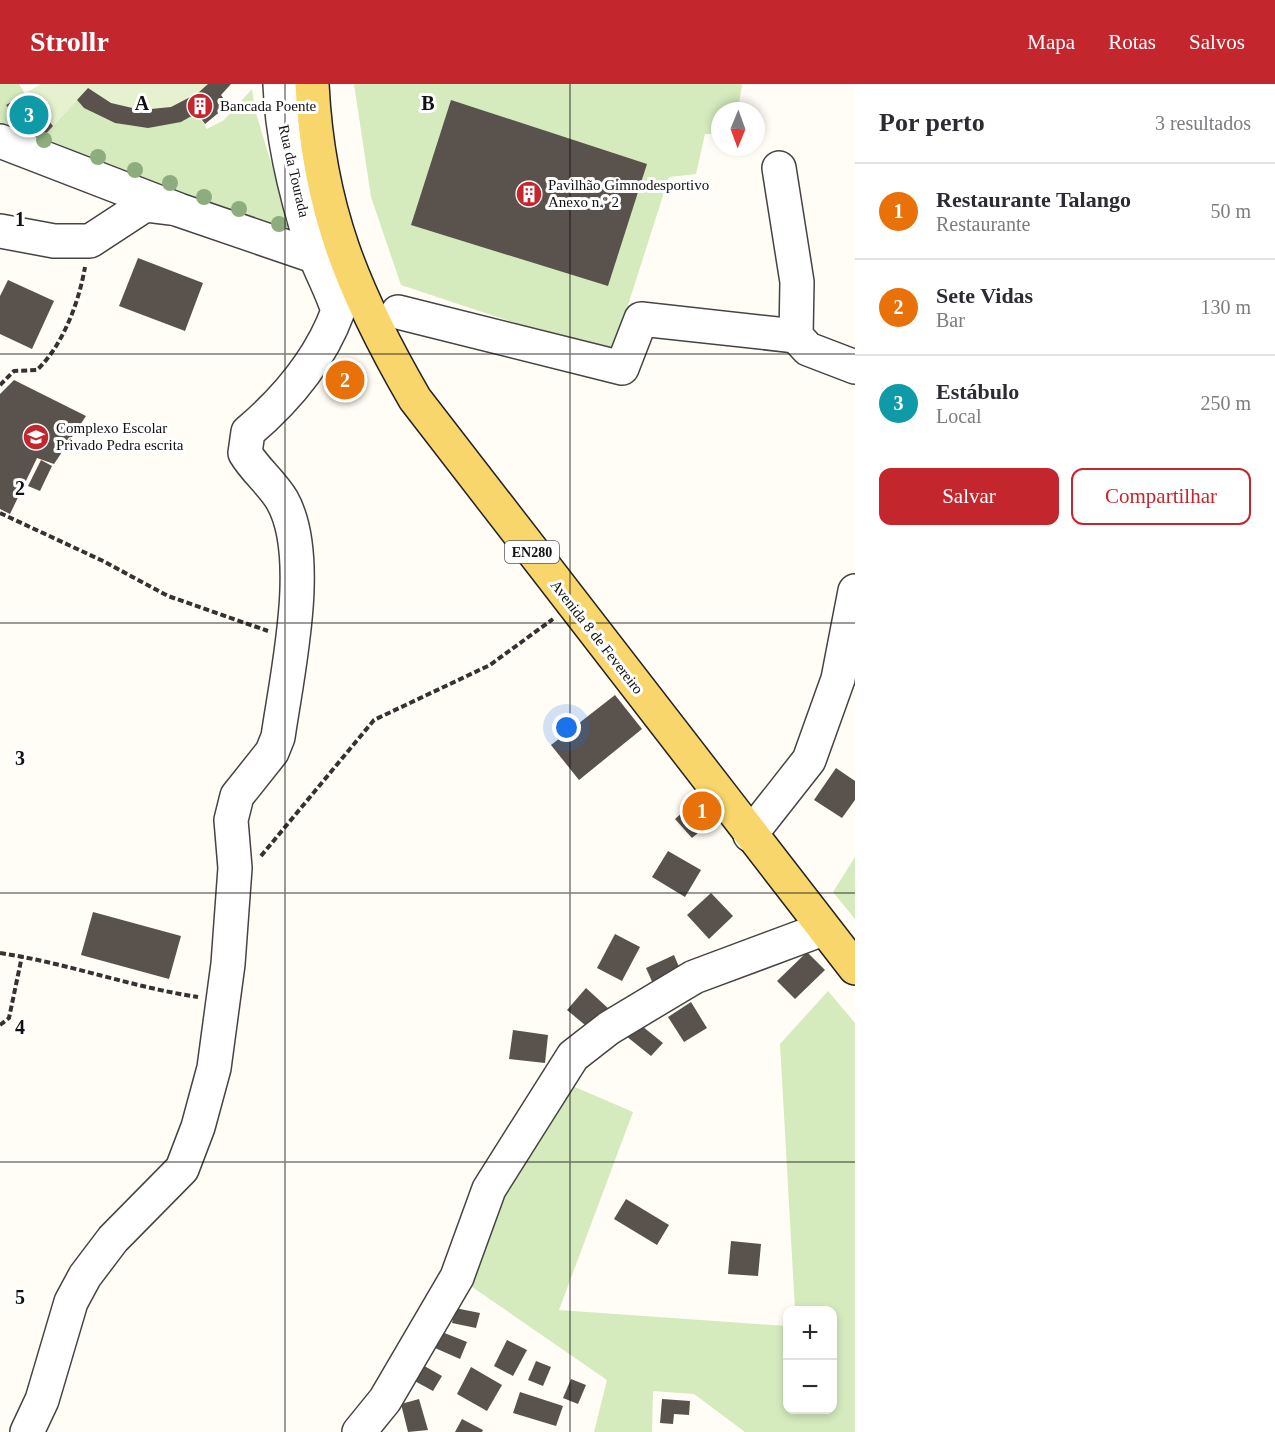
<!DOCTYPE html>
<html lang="pt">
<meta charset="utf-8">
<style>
body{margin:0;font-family:"Times New Roman",serif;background:#f2f2f3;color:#2b2b33}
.controls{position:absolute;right:18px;bottom:18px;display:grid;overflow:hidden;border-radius:12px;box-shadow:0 3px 9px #0003}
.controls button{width:54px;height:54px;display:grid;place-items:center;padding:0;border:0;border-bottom:2px solid #e1e1e2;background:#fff;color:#2b2b33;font:30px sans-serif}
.compass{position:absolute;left:711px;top:18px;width:54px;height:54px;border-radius:50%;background:#fff;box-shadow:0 3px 9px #0003;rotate:181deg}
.you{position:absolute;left:567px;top:644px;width:21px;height:21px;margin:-15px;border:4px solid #fff;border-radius:50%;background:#1a73e8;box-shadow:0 0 0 9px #1a73e833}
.badge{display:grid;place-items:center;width:39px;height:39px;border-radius:50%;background:#c4262e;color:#fff;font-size:20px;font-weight:700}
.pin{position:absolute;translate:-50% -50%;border:3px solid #fff;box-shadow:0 2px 6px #0006}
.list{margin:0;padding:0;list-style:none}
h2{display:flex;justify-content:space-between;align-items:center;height:78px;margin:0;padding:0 24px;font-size:26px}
h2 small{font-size:20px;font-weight:400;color:#7c7c81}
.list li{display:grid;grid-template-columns:39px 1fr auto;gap:18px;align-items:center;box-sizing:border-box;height:96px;padding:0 24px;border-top:2px solid #e1e1e2}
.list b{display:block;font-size:22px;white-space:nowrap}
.list p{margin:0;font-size:20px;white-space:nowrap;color:#7c7c81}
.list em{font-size:20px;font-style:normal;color:#7c7c81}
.actions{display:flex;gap:12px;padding:18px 24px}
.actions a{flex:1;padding:14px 0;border:2px solid #c4262e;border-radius:12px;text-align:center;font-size:21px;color:#c4262e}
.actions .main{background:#c4262e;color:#fff}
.map{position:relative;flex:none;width:855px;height:1348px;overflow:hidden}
header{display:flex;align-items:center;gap:36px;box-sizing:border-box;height:84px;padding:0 30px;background:#c4262e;color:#fff}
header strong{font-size:28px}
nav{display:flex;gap:33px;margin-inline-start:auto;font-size:21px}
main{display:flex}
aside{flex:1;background:#fff}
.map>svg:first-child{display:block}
.green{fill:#d5ebbd}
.pitch{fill:#e6f2cf}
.building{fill:#5a524d}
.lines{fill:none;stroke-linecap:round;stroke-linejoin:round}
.minor-casing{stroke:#444;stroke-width:36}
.major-casing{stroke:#222;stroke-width:36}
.path{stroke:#333;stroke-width:4;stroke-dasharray:6 3;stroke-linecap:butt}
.minor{stroke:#fff;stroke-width:33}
.major{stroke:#f9d66b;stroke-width:33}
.tree{fill:#8dad7f}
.grid{fill:none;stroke:#111;stroke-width:1.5;stroke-opacity:0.55}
.labels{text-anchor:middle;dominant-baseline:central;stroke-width:6;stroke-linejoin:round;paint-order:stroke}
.shield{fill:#fff;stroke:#585858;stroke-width:1.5}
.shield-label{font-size:14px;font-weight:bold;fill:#111}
.poi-label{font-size:15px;fill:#111;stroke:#fff;text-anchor:start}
.street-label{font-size:15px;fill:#111;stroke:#fff}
.grid-label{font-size:20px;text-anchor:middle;font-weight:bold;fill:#111;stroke:#fff;stroke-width:6;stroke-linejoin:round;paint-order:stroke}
</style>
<header>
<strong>Strollr</strong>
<nav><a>Mapa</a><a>Rotas</a><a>Salvos</a></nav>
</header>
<main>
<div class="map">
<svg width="855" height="1348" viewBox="0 0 855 1348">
<rect width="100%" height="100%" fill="#fffdf5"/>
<g class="green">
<path d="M0,0h19l6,10 -19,11 32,37 39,-42 7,8 97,14 16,-9 10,16 17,-9 28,-31 3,21 37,122 -292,-102z"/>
<path d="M354,0h388l-4,27h-18v23h-15l-9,40 -27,3 -57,178 -211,-70 -30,-88z"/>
<path d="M855,773v62l-22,-27z"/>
<path d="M828,907l27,32v409h-110l-51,-38 -41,-3 -1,41h-58l13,-52 -145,-100 3,-10 96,-189 72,31 -74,198 228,16 1,84h44v-100h-37l-15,-266z"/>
</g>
<path class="pitch" d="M41,0h190l-10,11 7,10 -23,19 -8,-11c-38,21 -89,18 -120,-13l-39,42 -32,-37z"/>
<g class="building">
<path d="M208,0h23l-10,11 7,10 -23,19 -8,-11 -16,9 -33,6 -33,-5 -31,-15 -7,-8 11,-12 23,15 30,7 30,-3 27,-14z"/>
<path d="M25,10l28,32 -15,16 -32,-37z"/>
<path d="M451,16l196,64 -39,122 -197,-61z"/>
<path d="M138,174l65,25 -18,48 -66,-25z"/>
<path d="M8,196l46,21 -22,48 -32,-15v-38z"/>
<path d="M14,296l72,36 -32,48 -17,-6 -27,56 -10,-5v-115z"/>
<path d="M41,376l11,6 -12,25 -12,-5z"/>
<path d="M615,611l27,34 -63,51 -28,-35z"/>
<path d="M836,684l19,13v19l-13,18 -28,-18z"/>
<path d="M701,712l17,20 -26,22 -17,-19z"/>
<path d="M668,767l33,19 -16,27 -33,-20z"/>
<path d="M711,809l22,23 -24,23 -22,-24z"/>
<path d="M93,828l88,24 -12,43 -88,-24z"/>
<path d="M615,850l25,13 -18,34 -25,-13z"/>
<path d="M807,868l18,18 -30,29 -18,-18z"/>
<path d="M674,871l8,19 -28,12 -8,-18z"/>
<path d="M586,904l23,21 -18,21 -24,-20z"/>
<path d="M691,918l16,26 -23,14 -16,-25z"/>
<path d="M637,938l26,21 -12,13 -25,-20z"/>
<path d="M513,946l35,5 -3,28 -36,-4z"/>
<path d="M626,1115l43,26 -12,20 -43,-26z"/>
<path d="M731,1157l30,3 -3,32 -30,-2z"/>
<path d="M455,1224l25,5 -4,15 -24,-5z"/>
<path d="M442,1248l25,10 -7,17 -25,-11z"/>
<path d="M507,1256l20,10 -14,26 -19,-10z"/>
<path d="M536,1277l15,6 -8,19 -15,-6z"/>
<path d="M419,1279l23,13 -9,15 -22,-12z"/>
<path d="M471,1283l31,18 -15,26 -30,-17z"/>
<path d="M571,1295l15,6 -8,19 -15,-6z"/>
<path d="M520,1308l43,14 -7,20 -43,-13z"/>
<path d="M419,1315l9,31 -20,2 -7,-28z"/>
<path d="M662,1315l28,2 -1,14 -15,-1 -1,10 -13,-1z"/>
<path d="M462,1335l21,11 -1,2h-27z"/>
</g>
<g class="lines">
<defs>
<g id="minor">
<path d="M0,57l179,69 152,52"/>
<path d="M779,84l18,114 -1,54 12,13 47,18"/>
<path d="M0,147l54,10h36l55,-36 24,3"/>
<path d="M398,228l224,56 19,-49 155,17"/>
<path d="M750,751l59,-75 29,-81 17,-88"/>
<path d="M27,1348l15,-32 29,-98 14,-26 28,-37 69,-70 16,-42 16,-59 14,-104 7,-96 -4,-48 6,-24 35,-44 6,-15c9,-63 36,-181 4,-237 -10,-17 -27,-30 -37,-47l3,-21c40,-34 72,-72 90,-121 -6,-20 -16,-37 -23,-56 -18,-55 -33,-113 -35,-171"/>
<path d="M359,1348l26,-32 72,-123 32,-88 84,-133 36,-28 85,-51 129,-48"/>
</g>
<path id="major" d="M312,0c6,124 41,208 103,315l440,569"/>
</defs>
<use href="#minor" class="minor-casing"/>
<use href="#major" class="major-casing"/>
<g class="path">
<path d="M0,301l14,-14 23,-1c26,-25 42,-68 48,-103"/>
<path d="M0,429l103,48 65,35 100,35"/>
<path d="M261,772l113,-136 116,-55 63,-46"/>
<path d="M0,869c67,10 131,34 198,44"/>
<path d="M0,941l9,-7 13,-62"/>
</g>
<use href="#minor" class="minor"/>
<use href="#major" class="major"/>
</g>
<g class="tree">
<circle cx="44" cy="56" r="8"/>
<circle cx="98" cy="73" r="8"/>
<circle cx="135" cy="86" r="8"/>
<circle cx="170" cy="99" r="8"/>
<circle cx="204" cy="113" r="8"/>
<circle cx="239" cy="125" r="8"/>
<circle cx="279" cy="140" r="8"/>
</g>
<path class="grid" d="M285,0v1348M570,0v1348M0,270h855M0,539h855M0,809h855M0,1078h855"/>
<defs>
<symbol id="building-disc" viewBox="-11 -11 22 22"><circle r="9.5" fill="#c4262e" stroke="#fff"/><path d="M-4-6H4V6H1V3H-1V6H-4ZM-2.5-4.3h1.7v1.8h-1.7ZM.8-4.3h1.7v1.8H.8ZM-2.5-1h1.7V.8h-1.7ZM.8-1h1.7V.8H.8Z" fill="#fff"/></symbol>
<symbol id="school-disc" viewBox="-11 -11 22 22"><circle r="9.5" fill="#c4262e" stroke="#fff"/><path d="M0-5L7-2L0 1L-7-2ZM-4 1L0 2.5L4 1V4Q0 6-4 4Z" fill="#fff"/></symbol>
</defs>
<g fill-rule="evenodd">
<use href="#building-disc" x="185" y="7" width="30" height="30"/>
<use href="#building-disc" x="514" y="95" width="30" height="30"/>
<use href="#school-disc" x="21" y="338" width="30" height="30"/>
</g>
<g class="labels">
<rect class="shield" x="505" y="457" width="54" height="22" rx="4.5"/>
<g class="shield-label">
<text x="532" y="468">EN280</text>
</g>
<g class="poi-label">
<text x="220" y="22">Bancada Poente</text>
<text x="548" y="101">Pavilhão Gimnodesportivo<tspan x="548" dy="17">Anexo n.º 2</tspan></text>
<text x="56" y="344">Complexo Escolar<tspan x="56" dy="17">Privado Pedra escrita</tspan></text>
</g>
<g class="street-label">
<text transform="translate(294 87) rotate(77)">Rua da Tourada</text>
<text transform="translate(597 553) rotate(52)">Avenida 8 de Fevereiro</text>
</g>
</g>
<g class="grid-label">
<text x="142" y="26">A</text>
<text x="428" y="26">B</text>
<text x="20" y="142">1</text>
<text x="20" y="411">2</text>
<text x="20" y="681">3</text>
<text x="20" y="950">4</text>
<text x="20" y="1220">5</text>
</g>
</svg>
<div class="controls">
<button>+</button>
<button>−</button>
</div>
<svg class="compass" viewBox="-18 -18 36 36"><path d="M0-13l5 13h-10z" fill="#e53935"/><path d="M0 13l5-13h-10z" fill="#7c7c81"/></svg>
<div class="you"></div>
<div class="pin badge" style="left:702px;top:727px;background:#e8710a">1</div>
<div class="pin badge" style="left:345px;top:296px;background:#e8710a">2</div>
<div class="pin badge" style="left:29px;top:31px;background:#0f9aa8">3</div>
</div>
<aside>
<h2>Por perto<small>3 resultados</small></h2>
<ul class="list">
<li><span class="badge" style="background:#e8710a">1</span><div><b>Restaurante Talango</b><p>Restaurante</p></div><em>50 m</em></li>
<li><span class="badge" style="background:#e8710a">2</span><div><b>Sete Vidas</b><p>Bar</p></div><em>130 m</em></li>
<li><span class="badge" style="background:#0f9aa8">3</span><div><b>Estábulo</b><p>Local</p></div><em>250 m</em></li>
</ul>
<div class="actions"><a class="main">Salvar</a><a>Compartilhar</a></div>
</aside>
</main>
